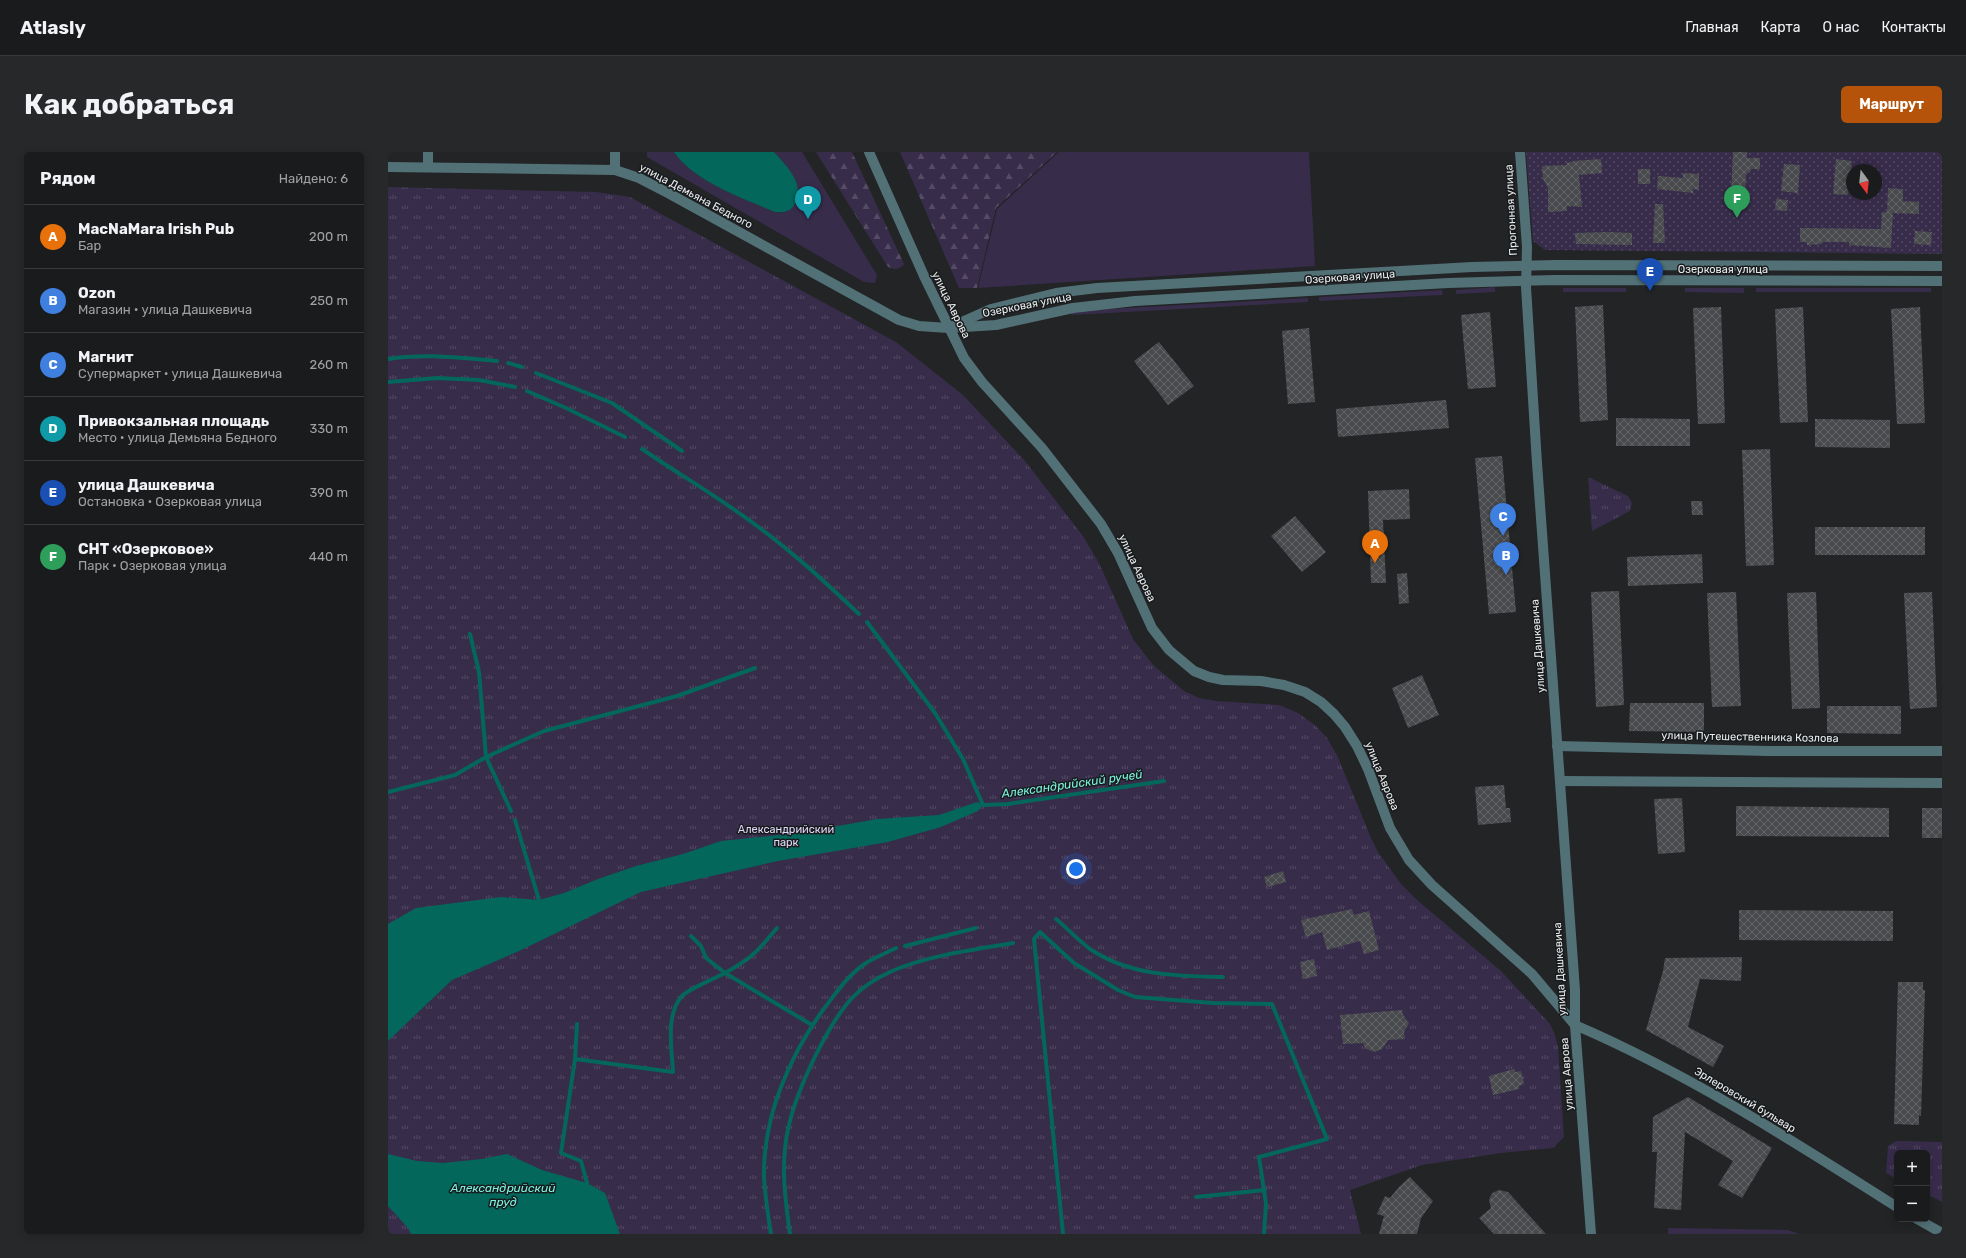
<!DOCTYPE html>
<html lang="ru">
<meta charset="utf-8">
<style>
body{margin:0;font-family:Rubik,sans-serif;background:#272829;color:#f1f3f6}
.controls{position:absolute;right:12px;bottom:12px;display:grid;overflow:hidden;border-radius:6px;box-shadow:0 2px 10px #0003}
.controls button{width:36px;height:36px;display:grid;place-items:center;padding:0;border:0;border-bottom:1px solid #38393b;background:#1a1b1c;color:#f1f3f6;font:20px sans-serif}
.compass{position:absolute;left:1458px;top:12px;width:36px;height:36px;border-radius:50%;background:#1a1b1c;box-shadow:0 2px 10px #0003;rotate:165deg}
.you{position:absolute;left:688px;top:717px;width:14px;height:14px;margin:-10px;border:3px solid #fff;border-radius:50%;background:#1a73e8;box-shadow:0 0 0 6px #1a73e833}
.badge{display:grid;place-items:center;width:26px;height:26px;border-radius:50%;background:#b45309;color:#fff;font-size:13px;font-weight:700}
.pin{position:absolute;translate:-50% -33px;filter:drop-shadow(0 1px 2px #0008)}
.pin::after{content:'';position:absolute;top:21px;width:14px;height:12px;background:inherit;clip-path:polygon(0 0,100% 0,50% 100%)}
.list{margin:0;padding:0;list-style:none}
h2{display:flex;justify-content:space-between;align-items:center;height:52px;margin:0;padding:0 16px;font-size:17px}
h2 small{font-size:13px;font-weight:400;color:#9fa1a3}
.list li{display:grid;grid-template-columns:26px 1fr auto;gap:12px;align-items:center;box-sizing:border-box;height:64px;padding:0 16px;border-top:1px solid #38393b}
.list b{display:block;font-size:15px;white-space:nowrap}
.list p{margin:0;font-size:13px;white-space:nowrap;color:#9fa1a3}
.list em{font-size:13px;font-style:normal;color:#9fa1a3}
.map{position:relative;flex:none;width:1554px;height:1082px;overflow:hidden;border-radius:6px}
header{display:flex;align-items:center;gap:24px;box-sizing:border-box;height:56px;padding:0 20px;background:#1a1b1c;border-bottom:1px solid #38393b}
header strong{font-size:19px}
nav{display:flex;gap:22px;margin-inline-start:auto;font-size:14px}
.intro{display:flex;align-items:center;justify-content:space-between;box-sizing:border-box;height:96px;padding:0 24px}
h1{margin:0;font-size:28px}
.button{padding:10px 18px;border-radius:6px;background:#b45309;color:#fff;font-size:14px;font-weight:700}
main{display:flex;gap:24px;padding:0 24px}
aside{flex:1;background:#1a1b1c;border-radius:6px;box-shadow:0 2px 10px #0003}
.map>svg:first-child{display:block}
.grass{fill:#382c4b}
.forest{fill:url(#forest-firs)}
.park{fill:url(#park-tufts)}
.garden{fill:url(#garden-dots);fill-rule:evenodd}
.water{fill:#03675c}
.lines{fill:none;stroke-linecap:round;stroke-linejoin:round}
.stream{stroke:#03675c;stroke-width:4}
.building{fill:url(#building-cross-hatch)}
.minor{stroke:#527177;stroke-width:10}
.tertiary{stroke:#527177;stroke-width:10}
.labels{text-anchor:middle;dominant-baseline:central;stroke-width:3;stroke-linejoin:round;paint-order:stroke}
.street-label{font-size:11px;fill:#eaeced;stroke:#181b1d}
.park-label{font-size:11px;fill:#e3d9f9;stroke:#181b1d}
.water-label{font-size:12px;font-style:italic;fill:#7cf4e1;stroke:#181b1d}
</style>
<header>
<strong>Atlasly</strong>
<nav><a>Главная</a><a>Карта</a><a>О нас</a><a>Контакты</a></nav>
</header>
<div class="intro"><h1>Как добраться</h1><a class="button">Маршрут</a></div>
<main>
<aside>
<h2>Рядом<small>Найдено: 6</small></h2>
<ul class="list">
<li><span class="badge" style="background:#e8710a">A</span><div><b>MacNaMara Irish Pub</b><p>Бар</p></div><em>200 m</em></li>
<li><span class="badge" style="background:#3f7fe0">B</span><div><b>Ozon</b><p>Магазин · улица Дашкевича</p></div><em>250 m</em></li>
<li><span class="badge" style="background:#3f7fe0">C</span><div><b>Магнит</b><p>Супермаркет · улица Дашкевича</p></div><em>260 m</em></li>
<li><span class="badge" style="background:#0f9aa8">D</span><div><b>Привокзальная площадь</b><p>Место · улица Демьяна Бедного</p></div><em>330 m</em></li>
<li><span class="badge" style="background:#1a4fb4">E</span><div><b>улица Дашкевича</b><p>Остановка · Озерковая улица</p></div><em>390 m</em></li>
<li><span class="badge" style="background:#2e9e5b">F</span><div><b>СНТ «Озерковое»</b><p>Парк · Озерковая улица</p></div><em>440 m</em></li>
</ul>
</aside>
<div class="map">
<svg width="1554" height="1082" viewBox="0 0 1554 1082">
<defs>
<pattern id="forest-firs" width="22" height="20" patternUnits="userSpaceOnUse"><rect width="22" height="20" fill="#382c4b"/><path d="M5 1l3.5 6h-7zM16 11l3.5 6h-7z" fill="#554b65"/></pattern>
<pattern id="park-tufts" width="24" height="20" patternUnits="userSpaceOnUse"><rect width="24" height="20" fill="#382c4b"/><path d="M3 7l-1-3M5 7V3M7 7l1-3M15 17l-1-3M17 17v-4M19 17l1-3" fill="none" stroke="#554b65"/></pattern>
<pattern id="garden-dots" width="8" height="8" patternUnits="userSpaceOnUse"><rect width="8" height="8" fill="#382c4b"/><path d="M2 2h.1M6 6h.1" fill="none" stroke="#554b65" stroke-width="1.8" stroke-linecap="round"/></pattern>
<pattern id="building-cross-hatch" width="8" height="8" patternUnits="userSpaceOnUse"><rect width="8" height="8" fill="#494a4d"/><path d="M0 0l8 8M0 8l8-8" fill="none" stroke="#636467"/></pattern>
</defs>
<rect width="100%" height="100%" fill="#222426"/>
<g class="grass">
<path d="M259,0h27c19,29 70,47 101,60l7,1 12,-8c9,-20 -7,-39 -20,-53h28l75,123 -2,8 -11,-1 -217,-125z"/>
<path d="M671,0h250l6,114 -337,22 19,-79z"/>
<path d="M1107,135v5l-39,2v-4z"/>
<rect x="1175" y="136" width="63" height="4"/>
<path d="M1297,136h59v5l-59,-1z"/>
<rect x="1368" y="136" width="175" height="4"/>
<path d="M1054,138l1,5 -124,6v-4z"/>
<path d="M920,146v4l-236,13 -1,-4z"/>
<path d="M1280,1076l120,2 12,4h-132z"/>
</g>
<g class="forest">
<path d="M428,0h36l52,112c-5,6 -9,6 -16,3z"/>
<path d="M512,0h157l-61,56 -19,80h-18z"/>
</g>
<g class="park">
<path d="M0,35l208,5 34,5 266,145 67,53 62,66 58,75 16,27 34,76 20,26 31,26 15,7 17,3 63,4 19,8 18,13 11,12 10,17 34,83 7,14 23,32 16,16 84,71 49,53 5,11 3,12 6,90 -11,11 -52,5 -79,12 -72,25 11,44h-973z"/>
<path d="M1200,325l40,19 4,7 -2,8 -38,20z"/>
<path d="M1508,989l46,1v60l-15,-8v-41h-30v26l-11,-6 2,-27z"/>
</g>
<path class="garden" d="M1138,0h416v102l-397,-4 -12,-9zM1464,18h24v24h-24z"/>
<g class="water">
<path d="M286,0h100c12,13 32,33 21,52 -5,8 -12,9 -20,8 -31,-13 -82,-31 -101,-60z"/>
<path d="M589,650l6,3 -5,6 -37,16 -53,15 -110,19 -137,31 -122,59 -67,29 -64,61v-117l28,-16 85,-11 38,3 25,-7 34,-14 38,-13 47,-12 38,-13 77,-8 79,-14 62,-4z"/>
<path d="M0,1002l29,7 26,2 39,-4 25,-5 35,16 45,13 18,10 15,41h-209l-3,-6 -20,-22z"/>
</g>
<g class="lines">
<g class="stream">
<path d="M0,207c36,-6 73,-1 109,2"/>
<path d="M120,211l14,4"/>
<path d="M148,221l76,30 70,48"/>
<path d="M0,230l49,-4 42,2 36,7"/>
<path d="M139,239l39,17 59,29"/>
<path d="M254,297c38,26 78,49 115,77 36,26 69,57 102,88"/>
<path d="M479,470l68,91 28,46 20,46 25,-1 156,-23"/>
<path d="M82,482l9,38 7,85 25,54"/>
<path d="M0,640l67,-17 31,-18 58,-26 133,-35 78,-28"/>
<path d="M127,668l24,80"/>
<path d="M668,767c11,9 22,21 34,30 40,27 87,27 133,28"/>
<path d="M303,784l10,10 5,12 19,15c27,-15 33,-22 52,-45"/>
<path d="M517,794l71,-18"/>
<path d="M187,907l2,-35"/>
<path d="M199,1031l-6,-22 -20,-8 14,-94 98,13c-1,-23 -8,-57 9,-76 6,-7 34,-18 43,-23l87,52"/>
<path d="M808,1045l69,-7"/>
<path d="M383,1082c-3,-19 -6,-38 -7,-57 -1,-60 25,-120 59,-167 13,-17 25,-35 43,-47 10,-6 20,-10 30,-15"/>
<path d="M402,1082c-5,-35 -10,-73 -1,-109 8,-35 38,-100 63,-127 10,-11 27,-21 40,-27 38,-16 81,-21 121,-28"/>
<path d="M675,1082l-29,-295 6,-7 34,31 44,27 17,7 78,6 59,1 55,135 -68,18 7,47 -2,30"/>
</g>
</g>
<g class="building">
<path d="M1345,0h14v6h13v11h-10v4h-4l-1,22h-14z"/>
<path d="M1213,7l1,14 -23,2 3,32 -15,-1v5l-19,1v-24l-5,-9 -1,-13 25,-1v-2l7,-2z"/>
<path d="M1448,7l16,2 -4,34 -15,-1z"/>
<path d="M1396,12l16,1 -2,28 -17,-2z"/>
<rect x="1250" y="17" width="12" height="15"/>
<path d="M1295,21l16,1v16l-6,-1v4l-36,-4 1,-13 25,2z"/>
<path d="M1500,36l15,1v12l16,1v12l-26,-1 -2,35 -42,-3v-3h-27v2l-15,1v-3h-7v-14l81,1 1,-17h5z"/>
<path d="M1388,47l12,1 -1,11 -12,-1z"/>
<path d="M1267,52h8l2,39h-12z"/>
<path d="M1527,79l17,1 -1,13 -17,-1z"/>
<path d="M1220,80l24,1v12l-56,-1 -1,-11z"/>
<path d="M1215,153l5,115 -28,2 -5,-115z"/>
<path d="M1333,155l4,116 -27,1 -5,-116z"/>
<path d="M1415,155l5,115 -28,1 -5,-114z"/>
<path d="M1532,155l5,116 -28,1 -6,-115z"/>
<path d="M1102,160l6,75 -28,2 -7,-74z"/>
<path d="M921,176l6,74 -27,2 -6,-73z"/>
<path d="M771,190l35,44 -26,19 -34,-44z"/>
<path d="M1058,248l3,28 -111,9 -2,-28z"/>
<path d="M1228,266l74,1v27h-74z"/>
<path d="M1427,267l75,1v28l-75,-1z"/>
<path d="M1382,297l4,116 -28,1 -4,-116z"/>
<path d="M1114,304l14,156 -27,2 -14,-156z"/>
<path d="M1021,337l1,30 -27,1 3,63h-15l-3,-92z"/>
<path d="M1303,349h11l1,14h-11z"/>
<path d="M907,364l31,36 -24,20 -31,-36z"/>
<rect x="1427" y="375" width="110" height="28"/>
<path d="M1314,402l1,29 -75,3 -1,-29z"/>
<path d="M1019,421l2,30 -10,1 -2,-30z"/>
<path d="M1231,439l5,114 -28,2 -5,-115z"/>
<path d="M1348,440l5,114 -29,1 -5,-114z"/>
<path d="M1428,440l4,116 -28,1 -5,-116z"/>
<path d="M1544,440l5,115 -27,2 -6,-116z"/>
<path d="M1034,523l17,40 -31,13 -16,-40z"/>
<path d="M1242,551h74v29l-75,-1z"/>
<path d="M1439,554h74v28l-74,-1z"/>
<path d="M1116,633l2,23h4l1,14 -33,3 -3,-38z"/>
<path d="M1294,646l3,54 -27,2 -4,-55z"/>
<path d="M1348,654l153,2v29l-153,-1z"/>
<rect x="1534" y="656" width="20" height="30"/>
<path d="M895,719l3,11 -19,5 -3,-10z"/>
<path d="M964,757l2,6 15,-4 10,39 -15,4 -4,-13 -33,9 -5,-18 -16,5 -5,-17z"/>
<path d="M1351,758l154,1v30l-154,-1z"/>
<path d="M1354,805l-1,24 -41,-2 -12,48 36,19 -11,21 -67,-37 17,-59 2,-13z"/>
<path d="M926,807l3,17 -14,3 -3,-17z"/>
<path d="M1510,830h25v8h2l-4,126 -2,-1v10l-25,-1z"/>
<path d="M1014,858l1,5 6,8 -5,9 1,7 -17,1 -6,9 -8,3 -9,-4 -2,-5 -20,1 -3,-29z"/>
<path d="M1126,917l1,3 6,-1 3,13 -5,2v3l-26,6 -4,-19z"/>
<path d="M1300,945l84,51 -30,50 -24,-13 15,-24 -48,-29 -4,78 -27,-2 3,-56h-5l1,-35z"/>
<path d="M1022,1025l23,24 -12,17 -4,16h-38l5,-18 -7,-2 8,-18 5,2 9,-11z"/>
<path d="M1111,1038l9,2 38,42h-52l-15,-16 12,-10 -2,-8 3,-7z"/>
</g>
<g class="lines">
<g class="minor">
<path d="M1132,0l7,95 -1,40 11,176 38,527v35c114,49 218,116 322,182"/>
<path d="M40,15v-15"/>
<path d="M227,18v-18"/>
<path d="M1169,594l211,5h174"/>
<path d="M1172,629l382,2"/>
<path d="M1529,1067l25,14"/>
</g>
<g class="tertiary">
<path d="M481,0l55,124 40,82 18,24 60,66 59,76 17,29 34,75 17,22 25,21 15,6 14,3 38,1 23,4 21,7 16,10 13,12 11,13 12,19 11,23 22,59 19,32 23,25 100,89 43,51 16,209"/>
<path d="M0,15l227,3 24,8 29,15 231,127 20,6 29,2 48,-3 77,-17 62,-7 313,-18 107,-3 387,1"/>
<path d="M567,173l36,-16 65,-16 41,-5 375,-21 83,-2 387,1"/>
</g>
</g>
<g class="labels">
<g class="street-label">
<text transform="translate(308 44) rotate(28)">улица Демьяна Бедного</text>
<text transform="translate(1123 58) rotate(-93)">Прогонная улица</text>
<text x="1335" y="117">Озерковая улица</text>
<text transform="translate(962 125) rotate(-4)">Озерковая улица</text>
<text transform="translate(563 153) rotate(64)">улица Аврова</text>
<text transform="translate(639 153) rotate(-11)">Озерковая улица</text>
<text transform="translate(749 416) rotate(65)">улица Аврова</text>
<text transform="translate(1150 494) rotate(-94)">улица Дашкевича</text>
<text transform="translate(1362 585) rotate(1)">улица Путешественника Козлова</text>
<text transform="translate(994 624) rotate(68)">улица Аврова</text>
<text transform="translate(1172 817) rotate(-93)">улица Дашкевича</text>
<text transform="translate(1179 922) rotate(-94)">улица Аврова</text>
<text transform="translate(1357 948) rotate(31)">Эрлеровский бульвар</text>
</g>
<g class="park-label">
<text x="398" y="677">Александрийский<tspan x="398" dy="13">парк</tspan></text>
</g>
<g class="water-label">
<text transform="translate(684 632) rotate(-8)">Александрийский ручей</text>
<text x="115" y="1036">Александрийский<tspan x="115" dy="14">пруд</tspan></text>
</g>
</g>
</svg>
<div class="controls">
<button>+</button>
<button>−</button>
</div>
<svg class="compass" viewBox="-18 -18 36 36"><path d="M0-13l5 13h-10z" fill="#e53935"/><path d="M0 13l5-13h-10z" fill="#9fa1a3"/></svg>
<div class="you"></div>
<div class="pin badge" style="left:987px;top:411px;background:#e8710a">A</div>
<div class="pin badge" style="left:1118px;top:423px;background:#3f7fe0">B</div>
<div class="pin badge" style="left:1115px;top:384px;background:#3f7fe0">C</div>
<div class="pin badge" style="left:420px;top:67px;background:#0f9aa8">D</div>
<div class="pin badge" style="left:1262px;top:139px;background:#1a4fb4">E</div>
<div class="pin badge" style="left:1349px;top:66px;background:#2e9e5b">F</div>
</div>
</main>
